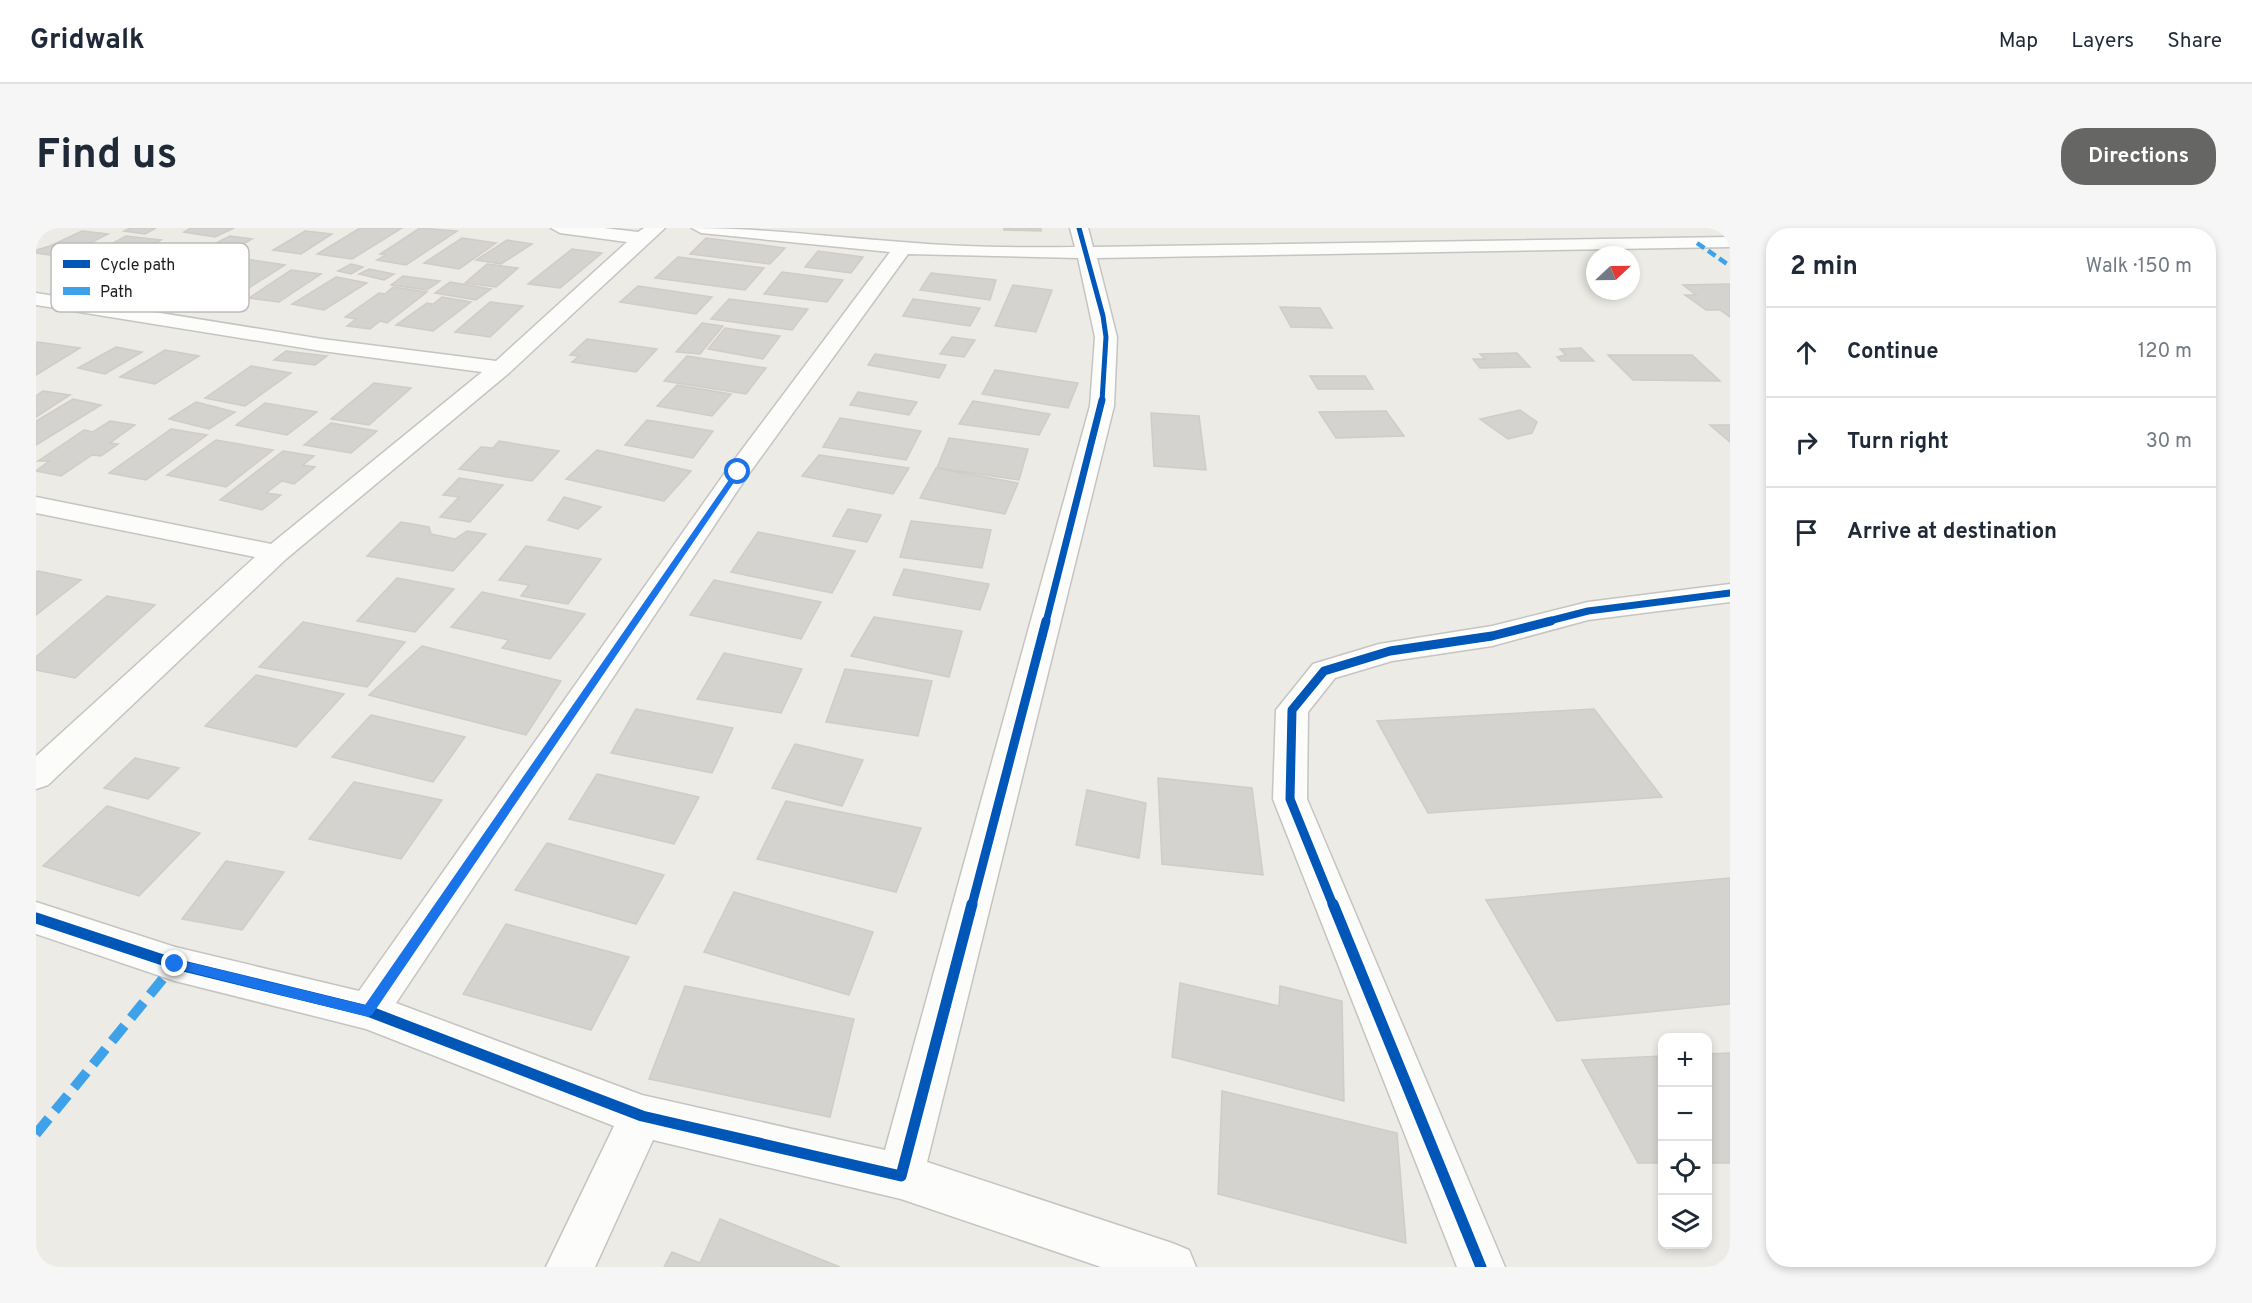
<!DOCTYPE html>
<meta charset="utf-8">
<style>
body{margin:0;font-family:Overpass,sans-serif;background:#f6f6f7;color:#1f2937}
.controls{position:absolute;right:18px;bottom:18px;display:grid;overflow:hidden;border-radius:12px;box-shadow:0 3px 9px #0003}
.controls button{width:54px;height:54px;display:grid;place-items:center;padding:0;border:0;border-bottom:2px solid #e0e1e3;background:#fff;color:#1f2937;font:30px sans-serif}
.compass{position:absolute;left:1550px;top:18px;width:54px;height:54px;border-radius:50%;background:#fff;box-shadow:0 3px 9px #0003;rotate:68deg}
.stop{position:absolute;width:18px;height:18px;margin:-14px;border:4px solid #1a73e8;border-radius:50%;background:#fff}
.stop.end{background:#1a73e8;border-color:#fff;box-shadow:0 2px 6px #0008}
.list{margin:0;padding:0;list-style:none}
h2{display:flex;justify-content:space-between;align-items:center;height:78px;margin:0;padding:0 24px;font-size:26px}
h2 small{font-size:20px;font-weight:400;color:#747a83}
.list li{display:grid;grid-template-columns:39px 1fr auto;gap:18px;align-items:center;box-sizing:border-box;height:90px;padding:0 24px;border-top:2px solid #e0e1e3}
.list b{display:block;font-size:22px;white-space:nowrap}
.list em{font-size:20px;font-style:normal;color:#747a83}
.icon{flex:none;width:33px;height:33px;fill:none;stroke:currentColor;stroke-width:2;stroke-linecap:round;stroke-linejoin:round}
.map{position:relative;flex:none;width:1694px;height:1039px;overflow:hidden;border-radius:24px}
header{display:flex;align-items:center;gap:36px;box-sizing:border-box;height:84px;padding:0 30px;background:#fff;border-bottom:2px solid #e0e1e3}
header strong{font-size:28px}
nav{display:flex;gap:33px;margin-inline-start:auto;font-size:21px}
.intro{display:flex;align-items:center;justify-content:space-between;box-sizing:border-box;height:144px;padding:0 36px}
h1{margin:0;font-size:42px}
.button{padding:15px 27px;border-radius:24px;background:#666664;color:#fff;font-size:21px;font-weight:700}
main{display:flex;gap:36px;padding:0 36px}
aside{flex:1;background:#fff;border-radius:24px;box-shadow:0 3px 9px #0003}
.map>svg:first-child{display:block}
.building{fill:#d5d3cf;stroke:#d0ccc7;stroke-width:1.5}
.lines{fill:none;stroke-linecap:round;stroke-linejoin:round}
.minor-casing{stroke:#c5c4c2;stroke-width:3}
.minor{fill:#fcfcfb;fill-rule:evenodd}
.quiet-far1{stroke:#3da2ea;stroke-width:4.5;stroke-dasharray:9 4.5;stroke-linecap:butt}
.quiet{stroke:#3da2ea;stroke-width:10;stroke-dasharray:20 10;stroke-linecap:butt}
.cycleway-far3-casing{stroke:#fff;stroke-width:8}
.cycleway-far2-casing{stroke:#fff;stroke-width:10}
.cycleway-far1-casing{stroke:#fff;stroke-width:13}
.cycleway-casing{stroke:#fff;stroke-width:15}
.cycleway-far3{stroke:#0057b8;stroke-width:5}
.cycleway-far2{stroke:#0057b8;stroke-width:7}
.cycleway-far1{stroke:#0057b8;stroke-width:9}
.cycleway{stroke:#0057b8;stroke-width:11}
.route{fill:#1a73e8}
.key{fill:#fff;stroke:#bcbcbc;stroke-width:1.5}
.key-label{font-size:16px;fill:#1e1e1e}
</style>
<header>
<strong>Gridwalk</strong>
<nav><a>Map</a><a>Layers</a><a>Share</a></nav>
</header>
<div class="intro"><h1>Find us</h1><a class="button">Directions</a></div>
<main>
<div class="map">
<svg width="1694" height="1039" viewBox="0 0 1694 1039">
<rect width="100%" height="100%" fill="#edebe6"/>
<g class="building">
<path d="M94,0h26l-11,6 -21,-3z"/>
<path d="M155,0h43l-19,9 -31,-5z"/>
<path d="M324,0h42l-50,31 -35,-5z"/>
<path d="M384,0l37,3 -51,34 -29,-5 9,-5 -6,-1z"/>
<path d="M968,0h37v3l-37,-1z"/>
<path d="M46,3l26,3 -45,23 -27,-4v-3l14,-4z"/>
<path d="M269,3l27,3 -31,20 -28,-4z"/>
<path d="M90,8l35,4 -26,14 -35,-4z"/>
<path d="M194,8l22,3 -12,7 -22,-4z"/>
<path d="M426,10l34,5 -37,26 -35,-6z"/>
<path d="M670,10l79,10 -15,16 -80,-10z"/>
<path d="M471,12l25,4 -31,20 -25,-4z"/>
<path d="M536,21l30,4 -42,35 -32,-4z"/>
<path d="M782,23l45,6 -12,16 -46,-6z"/>
<path d="M642,29l86,11 -19,22 -90,-12z"/>
<path d="M210,31l39,6 -55,35 -42,-6z"/>
<path d="M315,36l12,3 -12,7 -13,-3z"/>
<path d="M451,36l31,4 -22,19 -31,-4z"/>
<path d="M333,41l25,5 -10,6 -25,-6z"/>
<path d="M255,42l30,4 -42,28 -30,-4z"/>
<path d="M746,44l61,8 -16,22 -63,-8z"/>
<path d="M895,45l65,7 -6,20 -70,-10z"/>
<path d="M367,48l37,5 -13,9 -36,-5z"/>
<path d="M300,49l31,6 -43,27 -32,-6z"/>
<path d="M414,54l41,7 -15,11 -41,-7z"/>
<path d="M1694,56v33l-10,-7h-14l-21,-15h11l-13,-10z"/>
<path d="M977,57l39,5 -16,42 -41,-6z"/>
<path d="M602,58l74,11 -16,17 -76,-12z"/>
<path d="M357,59l34,5 -40,31 -7,-2 -10,8 -23,-3 9,-7 -11,-2 34,-24 6,1z"/>
<path d="M406,69l29,5 -38,29 -37,-6 31,-22 6,1z"/>
<path d="M693,71l79,10 -16,21 -81,-11z"/>
<path d="M877,71l67,9 -10,18 -67,-10z"/>
<path d="M454,74l33,4 -33,31 -35,-5z"/>
<path d="M1244,79l40,1 12,20 -41,-1z"/>
<path d="M666,95l21,3 -23,28 -24,-2z"/>
<path d="M689,100l55,8 -17,23 -55,-10z"/>
<path d="M916,109l23,3 -11,17 -24,-3z"/>
<path d="M551,111l70,10 -21,23 -64,-10 7,-6 -9,-1z"/>
<path d="M2,114l42,6 -44,27v-32z"/>
<path d="M80,119l26,5 -37,22 -27,-6z"/>
<path d="M1545,120l13,13h-33l-4,-4 9,-2 -6,-6z"/>
<path d="M129,122l34,6 -44,28 -35,-7z"/>
<path d="M250,123l41,5 -12,9 -41,-5z"/>
<path d="M1481,125l13,14 -50,1 -7,-9h12l-5,-5z"/>
<path d="M839,126l71,11 -7,13 -71,-13z"/>
<path d="M1572,127h84l28,26 -87,-1z"/>
<path d="M651,128l79,12 -20,26 -82,-13z"/>
<path d="M215,138l40,7 -46,33 -40,-8z"/>
<path d="M959,142l83,13 -10,25 -86,-14z"/>
<path d="M1274,148h55l8,13h-55z"/>
<path d="M338,155l37,5 -42,37 -38,-6z"/>
<path d="M641,157l54,9 -19,22 -55,-10z"/>
<path d="M7,163l27,4 -34,22v-21z"/>
<path d="M822,164l59,10 -8,13 -59,-10z"/>
<path d="M37,171l28,6 -65,40v-24z"/>
<path d="M937,173l77,13 -11,21 -80,-11z"/>
<path d="M160,174l39,10 -26,17 -40,-10z"/>
<path d="M229,175l52,9 -30,23 -51,-10z"/>
<path d="M1484,182l17,12 -5,11 -24,6 -28,-20z"/>
<path d="M1350,183l18,25 -68,2 -17,-26z"/>
<path d="M1115,185l48,3 7,54 -52,-4z"/>
<path d="M804,190l81,13 -15,29 -83,-13z"/>
<path d="M611,192l66,11 -20,27 -68,-13z"/>
<path d="M74,193l25,4 -25,18 8,1 -17,12 -9,-1 -31,21 -25,-5 13,-10h-11l46,-31 9,2z"/>
<path d="M295,195l46,8 -26,22 -47,-8z"/>
<path d="M1674,197h20v17z"/>
<path d="M135,201l36,6 -61,45 -37,-7z"/>
<path d="M913,210l79,11 -9,31 -82,-12z"/>
<path d="M180,212l57,10 -47,37 -59,-12z"/>
<path d="M463,213l60,10 -27,30 -73,-12 22,-22 12,1z"/>
<path d="M561,222l94,21 -27,30 -98,-22z"/>
<path d="M247,223l31,5 -11,9 12,2 -21,17 -12,-3 -16,12 15,2 -19,15 -42,-10z"/>
<path d="M783,227l90,13 -16,26 -91,-18z"/>
<path d="M900,240l82,15 -13,31 -85,-16z"/>
<path d="M423,250l44,7 -33,37 -30,-5 19,-20 -16,-2z"/>
<path d="M528,269l37,10 -23,22 -30,-9z"/>
<path d="M812,281l33,6 -14,27 -34,-6z"/>
<path d="M875,293l80,9 -9,38 -82,-11z"/>
<path d="M365,294l28,5 2,7 24,5 12,-8 19,3 -33,37 -86,-15z"/>
<path d="M722,304l97,19 -23,42 -101,-21z"/>
<path d="M490,318l75,13 -33,45 -47,-8 8,-11 -30,-5z"/>
<path d="M868,341l85,15 -9,26 -87,-15z"/>
<path d="M2,343l43,9 -45,35v-43z"/>
<path d="M361,350l57,11 -39,43 -58,-11z"/>
<path d="M678,352l107,22 -20,37 -111,-24z"/>
<path d="M446,364l103,22 -35,45 -48,-11 7,-8 -58,-13z"/>
<path d="M71,368l48,9 -80,73 -39,-8v-13z"/>
<path d="M838,389l88,14 -13,46 -98,-21z"/>
<path d="M267,394l102,20 -38,45 -108,-20z"/>
<path d="M386,418l139,35 -35,54 -157,-40z"/>
<path d="M688,425l78,16 -21,44 -84,-14z"/>
<path d="M809,441l87,12 -14,55 -92,-14z"/>
<path d="M220,447l88,19 -48,53 -91,-21z"/>
<path d="M600,481l97,19 -21,45 -101,-20z"/>
<path d="M1558,481l68,88 -234,16 -51,-92z"/>
<path d="M335,487l94,22 -32,45 -101,-25z"/>
<path d="M759,516l68,16 -21,46 -70,-18z"/>
<path d="M99,530l44,10 -31,31 -44,-11z"/>
<path d="M561,546l102,23 -25,47 -105,-25z"/>
<path d="M1122,550l94,10 11,87 -101,-11z"/>
<path d="M318,554l88,18 -41,59 -92,-20z"/>
<path d="M1051,562l59,13 -7,55 -63,-13z"/>
<path d="M750,573l135,27 -25,64 -139,-33z"/>
<path d="M71,578l93,27 -61,63 -96,-30z"/>
<path d="M511,615l117,32 -28,49 -121,-34z"/>
<path d="M190,633l58,11 -42,58 -60,-11z"/>
<path d="M1694,650v126l-173,17 -71,-121z"/>
<path d="M698,664l139,40 -24,63 -145,-43z"/>
<path d="M470,696l123,33 -38,73 -128,-36z"/>
<path d="M1144,755l99,23 1,-20 62,15 2,100 -172,-44z"/>
<path d="M649,758l169,33 -24,98 -181,-38z"/>
<path d="M1694,825v110h-22v-109z"/>
<path d="M1626,828v107h-24l-56,-103z"/>
<path d="M1186,863l175,42 9,110 -188,-49z"/>
<path d="M684,991l120,48h-176l8,-15 28,11z"/>
</g>
<g class="lines">
<defs>
<g id="minor">
<path d="M515,0h53l34,4 6,-4h21l-156,145 -223,186 -238,226 -12,4v-33l219,-199 -219,-44v-16l235,47 211,-172 -160,-21 -286,-46v-12l286,46 174,22 131,-119 -67,-9z"/>
<path d="M656,0c71,0 139,9 210,14 57,5 116,6 173,5l-5,-19h18l5,19 637,-10v10l-633,11 20,79 -3,69 -187,756 245,81 17,7 7,17h-95l-200,-68 -248,-59 -58,127h-49l68,-141 -248,-97 -191,-48 -139,-47v-32l139,45 184,44 370,-524 161,-215 -189,-19zM872,26l170,4 17,79 -5,69 -205,744 -243,-55 -246,-92 352,-528z"/>
<path d="M1694,356v18l-142,18 -96,26 -100,15 -57,17 -27,34 -1,87 198,468h-48l-184,-468 3,-89 37,-46 66,-20 113,-18 96,-24z"/>
</g>
</defs>
<use href="#minor" class="minor-casing"/>
<use href="#minor" class="minor"/>
<path class="quiet-far1" d="M1661,15l33,23"/>
<path class="quiet" d="M0,906l139,-170"/>
<defs>
<path id="cycleway-far3" d="M1043,0l24,88 3,21 -4,64"/>
<g id="cycleway-far2">
<path d="M1010,394l56,-222"/>
<path d="M1509,394l43,-11 142,-18"/>
</g>
<g id="cycleway-far1">
<path d="M936,677l74,-284"/>
<path d="M1297,677l-43,-106 2,-89 32,-39 66,-20 102,-15 59,-15"/>
</g>
<g id="cycleway">
<path d="M1297,676l148,363"/>
<path d="M0,690l139,46 193,47 274,105 259,60 71,-272"/>
</g>
</defs>
<use href="#cycleway-far3" class="cycleway-far3-casing"/>
<use href="#cycleway-far2" class="cycleway-far2-casing"/>
<use href="#cycleway-far1" class="cycleway-far1-casing"/>
<use href="#cycleway" class="cycleway-casing"/>
<use href="#cycleway-far3" class="cycleway-far3"/>
<use href="#cycleway-far2" class="cycleway-far2"/>
<use href="#cycleway-far1" class="cycleway-far1"/>
<use href="#cycleway" class="cycleway"/>
</g>
<path class="route" d="M699,243l6,1 -369,543 -4,2 -198,-50 -1,-3 6,-5 190,46z"/>
<rect x="15" y="15" width="198" height="69" rx="9" class="key"/>
<rect x="27" y="32" width="27" height="8" fill="#0057b8"/>
<rect x="27" y="59" width="27" height="8" fill="#3da2ea"/>
<g class="key-label">
<text x="64" y="42">Cycle path</text>
<text x="64" y="69">Path</text>
</g>
</svg>
<div class="controls">
<button>+</button>
<button>−</button>
<button><svg class="icon" aria-label="locate" viewBox="0 0 24 24"><circle cx="12" cy="12" r="6"/><path d="M12 2v4M12 18v4M2 12h4M18 12h4"/></svg></button>
<button><svg class="icon" aria-label="layers" viewBox="0 0 24 24"><path d="M12 4l9 5-9 5-9-5zM3 14l9 5 9-5"/></svg></button>
</div>
<svg class="compass" viewBox="-18 -18 36 36"><path d="M0-13l5 13h-10z" fill="#e53935"/><path d="M0 13l5-13h-10z" fill="#747a83"/></svg>
<div class="stop" style="left:702px;top:244px"></div>
<div class="stop end" style="left:139px;top:736px"></div>
</div>
<aside>
<h2>2 min<small>Walk · 150 m</small></h2>
<ul class="list">
<li><svg class="icon" aria-label="ahead" viewBox="0 0 24 24"><path d="M12 20V5M6 11l6-6 6 6"/></svg><div><b>Continue</b></div><em>120 m</em></li>
<li><svg class="icon" aria-label="right" viewBox="0 0 24 24"><path d="M7 20v-9h11M14 6l5 5-5 5"/></svg><div><b>Turn right</b></div><em>30 m</em></li>
<li><svg class="icon" aria-label="arrive" viewBox="0 0 24 24"><path d="M6 21V4h12l-3 4 3 4H6"/></svg><div><b>Arrive at destination</b></div></li>
</ul>
</aside>
</main>
